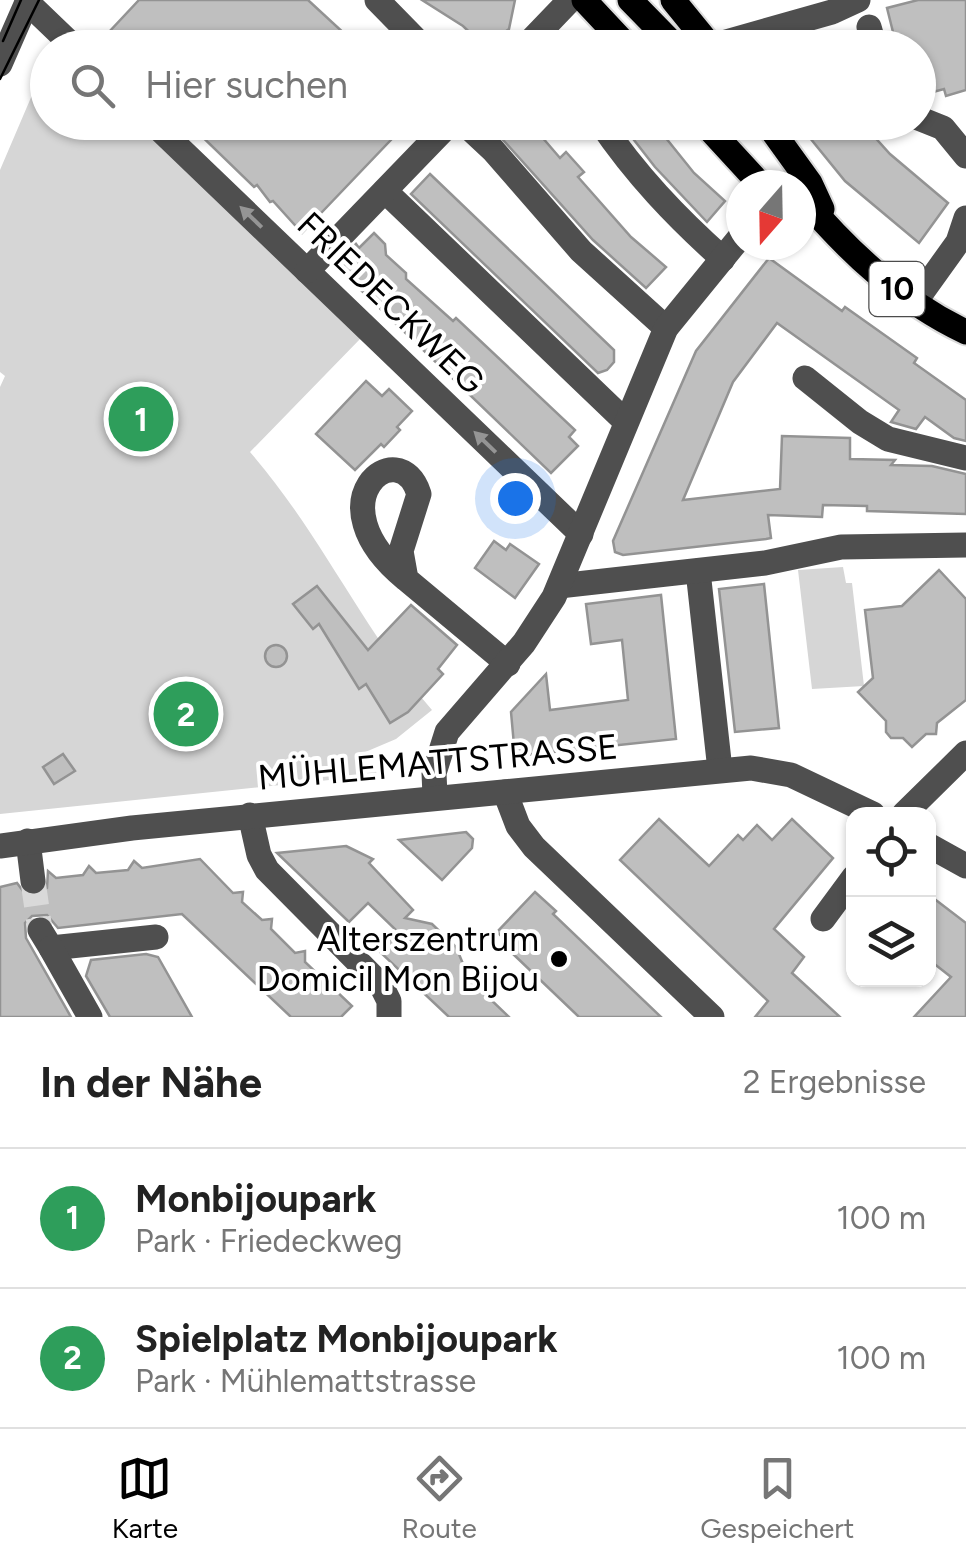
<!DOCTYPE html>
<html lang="de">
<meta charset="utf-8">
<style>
body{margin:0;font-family:Figtree,sans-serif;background:#f6f6f6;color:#222}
.controls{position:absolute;right:30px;bottom:30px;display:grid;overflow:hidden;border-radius:20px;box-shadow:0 2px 8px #0004}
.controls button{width:90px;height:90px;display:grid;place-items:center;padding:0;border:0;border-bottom:2px solid #e0e0e0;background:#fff;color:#222;font:50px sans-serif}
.compass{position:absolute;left:726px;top:170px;width:90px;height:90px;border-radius:50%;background:#fff;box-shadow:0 2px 8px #0004;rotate:200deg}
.you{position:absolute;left:515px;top:498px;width:35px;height:35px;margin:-25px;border:8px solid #fff;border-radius:50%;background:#1a73e8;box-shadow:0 0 0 15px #1a73e833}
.badge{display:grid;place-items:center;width:65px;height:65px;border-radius:50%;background:#000;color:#fff;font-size:32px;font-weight:700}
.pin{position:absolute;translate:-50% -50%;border:5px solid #fff;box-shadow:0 2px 10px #0006}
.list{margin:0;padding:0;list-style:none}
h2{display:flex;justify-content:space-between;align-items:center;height:130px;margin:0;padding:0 40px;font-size:42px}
h2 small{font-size:32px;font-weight:400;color:#767676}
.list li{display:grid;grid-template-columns:65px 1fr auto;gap:30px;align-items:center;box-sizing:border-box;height:140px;padding:0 40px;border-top:2px solid #e0e0e0}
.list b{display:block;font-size:38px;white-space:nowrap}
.list p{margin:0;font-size:32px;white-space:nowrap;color:#767676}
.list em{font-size:32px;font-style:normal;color:#767676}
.icon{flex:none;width:55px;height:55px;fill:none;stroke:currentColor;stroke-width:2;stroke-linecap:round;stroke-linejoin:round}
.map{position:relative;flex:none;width:966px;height:1017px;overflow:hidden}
.search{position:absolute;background:#fff;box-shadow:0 2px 8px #0004;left:30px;right:30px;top:30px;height:110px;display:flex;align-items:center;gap:25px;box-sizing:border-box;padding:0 35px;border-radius:55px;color:#767676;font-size:38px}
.sheet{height:410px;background:#fff}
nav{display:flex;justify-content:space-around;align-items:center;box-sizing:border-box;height:140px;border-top:2px solid #e0e0e0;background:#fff;font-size:28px;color:#767676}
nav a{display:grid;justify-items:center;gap:5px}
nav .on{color:#000}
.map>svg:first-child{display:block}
.green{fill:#d6d6d6}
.building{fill:#bfbfbf;stroke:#939393;stroke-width:2.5}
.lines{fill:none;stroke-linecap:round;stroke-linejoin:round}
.minor-tunnel{stroke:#d9d9d9;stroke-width:25;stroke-dasharray:25 12;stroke-linecap:butt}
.major-casing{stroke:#dbdbdb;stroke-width:29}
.minor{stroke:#4f4f4f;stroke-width:25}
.major{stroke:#000;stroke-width:25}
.tram{stroke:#000;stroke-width:2.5}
.oneway{fill:#959595}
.poi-dot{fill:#000;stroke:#fff;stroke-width:4}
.labels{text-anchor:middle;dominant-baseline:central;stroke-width:8;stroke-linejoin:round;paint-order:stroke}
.shield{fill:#fff;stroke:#4c4c4c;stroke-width:2.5}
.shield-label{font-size:32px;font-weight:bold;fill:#000}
.street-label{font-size:35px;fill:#000;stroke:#fff}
.poi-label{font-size:35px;fill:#000;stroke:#fff;text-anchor:end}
</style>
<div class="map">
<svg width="966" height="1017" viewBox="0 0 966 1017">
<rect width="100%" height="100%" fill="#fff"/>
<g class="green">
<path d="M47,60l1,62 92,1 221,215 -111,114c69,79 113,178 182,258l-36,29 -33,14 15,22 -378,39v-427l5,-11 -5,-4v-202z"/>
<path d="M843,567l3,16h6l12,103 -52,3 -14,-119z"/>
</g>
<g class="building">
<path d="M139,0h169l52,48h-63l-11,-11 -10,11h-182z"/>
<path d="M422,0h93l-6,29 -10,7 -9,1 -7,8 -20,-19z"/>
<path d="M918,0h48v90l-20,6 -2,-7 -26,7v-48h-21l-10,-40z"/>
<path d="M187,122h221l-106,111 -29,-32 -3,1 -13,-17 -3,2z"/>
<path d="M487,122h42l31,36 6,-6 18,20 -6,5 53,60 35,30 -20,21 -53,-48z"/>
<path d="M620,122h33l41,51 31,28 -18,21 -52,-55z"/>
<path d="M797,122h64l29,32 58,49 -29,40 -74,-62z"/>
<path d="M430,174l184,176v12l-7,8 -9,3 -187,-179z"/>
<path d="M374,233l11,11 1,11 20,18v6l47,42 3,-3 119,112 -6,7 9,9 -27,27 -211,-203 6,-6 -5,-5 15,-15 3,4z"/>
<path d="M769,258l73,53 3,-4 72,51 -3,5 52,37v41l-12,-3 -29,-21 -9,12 -25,-7 8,-12 -122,-87 -44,59 -50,118 97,-11 2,-53 68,2v21l45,1 -4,5 41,1 34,8v40l-99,-3v-5l-44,-1 -1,12 -54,-2 3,23 -5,1 -143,16 -8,-3 -2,-11 83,-190z"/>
<path d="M366,381l16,15 7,-7 23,22 -15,16 3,3 -16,17 -3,-3 -26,26 -39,-36z"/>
<path d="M494,541l12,9 4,-6 29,20 -24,34 -40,-30z"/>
<path d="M939,570l27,29v101l-29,23 -1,11h-10l-14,13 -9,-9h-12l-5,-6v-11l-28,-29 15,-14 -8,-68 37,-4z"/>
<path d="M764,584l15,144 -44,4 -16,-143z"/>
<path d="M317,586l51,64 43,-45 46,40 -19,24 5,5 -35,38 -18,11 -24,-39 -7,5 -40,-65 -6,5 -20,-25z"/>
<path d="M661,595l15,144 -161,17 -4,-44 35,-38 4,36 78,-10 -6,-60 -31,4 -5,-40z"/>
<circle cx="276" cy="656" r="11"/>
<path d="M63,754l12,17 -21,13 -11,-17z"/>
<path d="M659,819l50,47 29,-31 5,5 14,-15 15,15 20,-21 41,39 -59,71 30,28 -12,16 48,44h-85l13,-16 -148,-141z"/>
<path d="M466,832l7,7 -1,9 -30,32 -43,-40z"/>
<path d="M346,846l27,13 -4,4 44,47 -8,8 27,6 24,23 10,24 -3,2 46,44h-60l-70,-66 18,-20 -29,-28 -19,19 -72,-69z"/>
<path d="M200,859l33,34 10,-1 -1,10 20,18 10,-1 -1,10 24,24 10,-2v11l20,19 10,-1v10l17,16 -11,11h-50l-109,-103 -124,14 -11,-13 -15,1 -7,7 1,15 45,79h-71v-130l17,-4 9,12 10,2 11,-9 1,-17 8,7 27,-3 6,-9 7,7 32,-3 6,-9 8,7z"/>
<path d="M535,892l21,19 -3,3 108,103h-82l-68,-65 4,-3 -18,-17z"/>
<path d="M928,894l38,29v94h-52l37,-40 -23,-18z"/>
<path d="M146,954l12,3 34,60h-82l-24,-41 5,-16z"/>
</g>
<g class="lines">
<path class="minor-tunnel" d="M33,881l7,49"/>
<defs>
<g id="major">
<path d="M584,0l45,48"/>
<path d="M630,0l47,48"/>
<path d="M673,0l39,48"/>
<path d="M703,122l58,63"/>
<path d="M766,122l44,61 12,26"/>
<path d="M801,196c46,54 99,105 165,136"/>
</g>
</defs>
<use href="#major" class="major-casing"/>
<g class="minor">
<path d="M377,0l47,48"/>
<path d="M27,2l48,46"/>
<path d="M869,27l6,21"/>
<path d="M712,46l120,-34 26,-12"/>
<path d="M524,48l46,-48"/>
<path d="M0,64l28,-64"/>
<path d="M918,118l25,10 23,28"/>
<path d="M152,122l429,412"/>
<path d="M463,122l30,28 88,101 85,77"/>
<path d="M600,122c36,53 76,95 123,137"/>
<path d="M385,191l241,231"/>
<path d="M307,271l144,-149"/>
<path d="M915,302l43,-60 8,-24"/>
<path d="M805,378l55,44 28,17 78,19"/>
<path d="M698,571l22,199"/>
<path d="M406,579c-95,-77 -7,-148 13,-85l-18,57 5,28 102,85"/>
<path d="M559,586l206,-23 76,-16 125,-2"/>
<path d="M505,792l13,34 16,21 178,170"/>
<path d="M435,796l-1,-23 13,-41 77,-89 30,-46 112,-269 75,-92"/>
<path d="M904,814l62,-61"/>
<path d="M250,815l9,40 8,15 114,115 8,16v16"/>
<path d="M28,841l5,40"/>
<path d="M928,845l38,21"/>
<path d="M0,846l132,-18 619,-60 40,7 82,39"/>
<path d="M823,919l31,-42"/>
<path d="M40,930l11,18 105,-11"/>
<path d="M51,948l39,69"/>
</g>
<use href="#major" class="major"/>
<g class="tram">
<path d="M3,41l18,-41"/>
<path d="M0,79l39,-79"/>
</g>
</g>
<defs><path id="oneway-solid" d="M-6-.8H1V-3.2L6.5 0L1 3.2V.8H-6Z" transform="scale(2.5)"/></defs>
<g class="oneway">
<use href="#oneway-solid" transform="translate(251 217) rotate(-136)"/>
<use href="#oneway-solid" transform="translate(485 442) rotate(-136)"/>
</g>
<circle class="poi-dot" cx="559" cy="959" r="10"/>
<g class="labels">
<rect class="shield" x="869.5" y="262" width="55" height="54" rx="8"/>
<g class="shield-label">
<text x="897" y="289">10</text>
</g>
<g class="street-label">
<text transform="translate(391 303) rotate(44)">FRIEDECKWEG</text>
<text transform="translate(438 762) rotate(-5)">MÜHLEMATTSTRASSE</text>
</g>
<g class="poi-label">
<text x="539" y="939">Alterszentrum<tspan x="539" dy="40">Domicil Mon Bijou</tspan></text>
</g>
</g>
</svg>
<div class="controls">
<button><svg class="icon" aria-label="locate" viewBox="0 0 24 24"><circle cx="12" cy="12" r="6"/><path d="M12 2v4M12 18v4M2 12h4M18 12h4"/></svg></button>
<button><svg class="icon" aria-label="layers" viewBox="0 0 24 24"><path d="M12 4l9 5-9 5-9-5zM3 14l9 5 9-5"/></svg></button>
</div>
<svg class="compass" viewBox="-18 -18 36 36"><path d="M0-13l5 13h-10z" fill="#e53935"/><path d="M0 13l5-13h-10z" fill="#767676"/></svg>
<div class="you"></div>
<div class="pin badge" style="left:141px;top:419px;background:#2e9e5b">1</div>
<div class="pin badge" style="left:186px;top:714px;background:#2e9e5b">2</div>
<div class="search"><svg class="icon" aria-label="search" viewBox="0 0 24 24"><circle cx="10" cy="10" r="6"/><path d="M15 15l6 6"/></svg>Hier suchen</div>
</div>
<section class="sheet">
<h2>In der Nähe<small>2 Ergebnisse</small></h2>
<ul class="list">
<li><span class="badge" style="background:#2e9e5b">1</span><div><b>Monbijoupark</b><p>Park · Friedeckweg</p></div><em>100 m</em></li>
<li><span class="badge" style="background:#2e9e5b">2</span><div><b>Spielplatz Monbijoupark</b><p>Park · Mühlemattstrasse</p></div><em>100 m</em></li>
</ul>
</section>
<nav>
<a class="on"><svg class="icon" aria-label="map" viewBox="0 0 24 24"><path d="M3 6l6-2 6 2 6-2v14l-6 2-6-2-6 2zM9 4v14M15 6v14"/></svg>Karte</a>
<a><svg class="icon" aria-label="directions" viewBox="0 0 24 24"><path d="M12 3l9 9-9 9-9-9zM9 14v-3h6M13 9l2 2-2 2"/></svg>Route</a>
<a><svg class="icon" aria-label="saved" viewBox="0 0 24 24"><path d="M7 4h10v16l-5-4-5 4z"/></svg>Gespeichert</a>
</nav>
